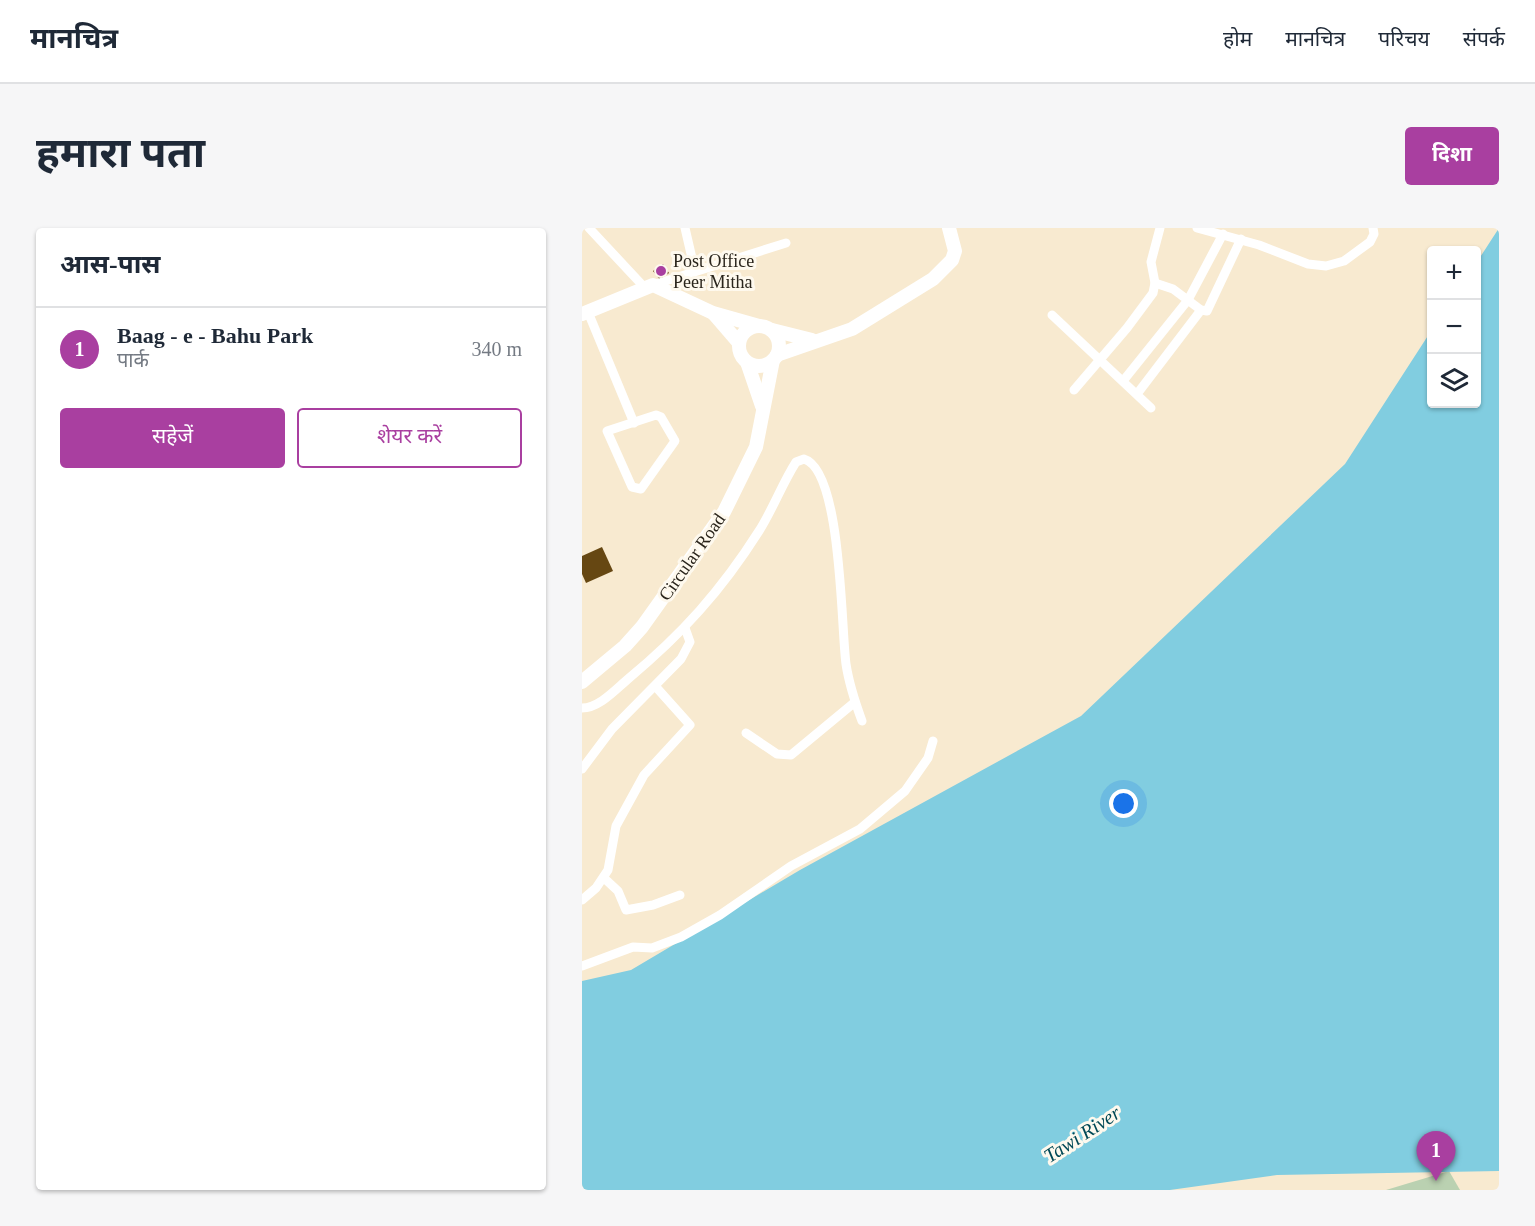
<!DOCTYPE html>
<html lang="hi">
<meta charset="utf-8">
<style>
body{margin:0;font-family:"Times New Roman","Noto Sans Devanagari",serif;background:#f6f6f7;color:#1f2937}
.controls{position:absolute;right:18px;top:18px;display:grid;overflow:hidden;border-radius:6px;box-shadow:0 2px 4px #0004}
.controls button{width:54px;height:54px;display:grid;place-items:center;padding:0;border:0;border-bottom:2px solid #e0e1e3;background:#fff;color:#1f2937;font:30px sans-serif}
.you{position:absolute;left:542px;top:576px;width:21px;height:21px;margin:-15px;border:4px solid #fff;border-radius:50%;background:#1a73e8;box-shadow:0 0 0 9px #1a73e833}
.badge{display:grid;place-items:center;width:39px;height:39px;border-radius:50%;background:#a93fa0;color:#fff;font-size:20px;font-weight:700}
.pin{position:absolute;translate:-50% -50px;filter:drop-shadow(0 2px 3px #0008)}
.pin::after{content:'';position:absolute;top:32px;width:21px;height:18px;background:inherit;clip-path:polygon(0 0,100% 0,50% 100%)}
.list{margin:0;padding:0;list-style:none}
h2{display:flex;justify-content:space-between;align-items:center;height:78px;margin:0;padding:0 24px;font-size:26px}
h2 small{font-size:20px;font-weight:400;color:#747a83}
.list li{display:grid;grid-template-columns:39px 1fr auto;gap:18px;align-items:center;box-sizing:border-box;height:84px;padding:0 24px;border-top:2px solid #e0e1e3}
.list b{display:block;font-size:22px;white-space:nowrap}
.list p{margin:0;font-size:20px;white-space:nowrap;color:#747a83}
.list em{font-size:20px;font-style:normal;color:#747a83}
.actions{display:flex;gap:12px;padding:18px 24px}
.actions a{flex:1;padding:14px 0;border:2px solid #a93fa0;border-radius:6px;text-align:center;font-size:21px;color:#a93fa0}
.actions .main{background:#a93fa0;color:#fff}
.icon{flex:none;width:33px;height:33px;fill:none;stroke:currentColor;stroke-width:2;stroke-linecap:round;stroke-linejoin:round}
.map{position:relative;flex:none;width:917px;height:962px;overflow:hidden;border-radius:6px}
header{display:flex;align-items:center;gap:36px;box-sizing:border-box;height:84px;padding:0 30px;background:#fff;border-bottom:2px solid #e0e1e3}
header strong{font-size:28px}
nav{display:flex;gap:33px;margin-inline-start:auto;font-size:21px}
.intro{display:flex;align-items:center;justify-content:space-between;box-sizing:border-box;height:144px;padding:0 36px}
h1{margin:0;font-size:42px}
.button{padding:15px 27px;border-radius:6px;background:#a93fa0;color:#fff;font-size:21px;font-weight:700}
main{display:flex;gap:36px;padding:0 36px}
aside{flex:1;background:#fff;border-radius:6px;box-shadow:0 2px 4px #0004}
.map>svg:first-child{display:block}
.green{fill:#bad1b1}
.water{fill:#81cde0}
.building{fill:#664712}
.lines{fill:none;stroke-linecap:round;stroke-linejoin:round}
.street{stroke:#fff;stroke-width:9}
.secondary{stroke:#fff;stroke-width:14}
.poi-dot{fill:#a93fa0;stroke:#fef9ee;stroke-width:2}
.labels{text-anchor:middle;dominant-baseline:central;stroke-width:6;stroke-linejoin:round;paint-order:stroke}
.poi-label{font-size:18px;fill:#2a251c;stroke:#fef9ee;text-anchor:start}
.street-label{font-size:18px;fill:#2a251c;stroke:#fef9ee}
.water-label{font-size:20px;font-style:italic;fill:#004855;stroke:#fef9ee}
</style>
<header>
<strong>मानचित्र</strong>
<nav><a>होम</a><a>मानचित्र</a><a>परिचय</a><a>संपर्क</a></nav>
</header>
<div class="intro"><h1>हमारा पता</h1><a class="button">दिशा</a></div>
<main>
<aside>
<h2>आस-पास<small></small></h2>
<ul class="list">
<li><span class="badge">1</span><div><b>Baag - e - Bahu Park</b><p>पार्क</p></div><em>340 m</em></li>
</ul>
<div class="actions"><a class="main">सहेजें</a><a>शेयर करें</a></div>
</aside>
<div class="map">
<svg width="917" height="962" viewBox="0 0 917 962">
<rect width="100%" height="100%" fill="#f8ead0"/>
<path class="green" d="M867,943l11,19h-74z"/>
<path class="water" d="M917,0v943l-222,4 -107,15h-588v-209l49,-11 169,-100 281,-154 264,-252 86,-133 1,73h44l1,-142z"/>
<g class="building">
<path d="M81,36l6,9 -9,7 -7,-9z"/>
<path d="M20,319l11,24 -27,12 -4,-9v-18z"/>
</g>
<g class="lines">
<g class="street">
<path d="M7,0l56,60"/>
<path d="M103,0l10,43"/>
<path d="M615,0l62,17 49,19 18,2 18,-5 26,-19 4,-8 -1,-6"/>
<path d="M573,55l18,6 28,21 6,1 34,-72"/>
<path d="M71,57l133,-42"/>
<path d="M6,84l46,111"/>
<path d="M470,87l99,93"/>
<path d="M541,153l65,-81 35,-66"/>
<path d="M492,162l53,-62 26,-35 2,-10 -4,-21 9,-34"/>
<path d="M555,166l64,-84"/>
<path d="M74,187l5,2 14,24 -34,48 -9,-2 -25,-56z"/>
<path d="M0,480c17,0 33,-18 46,-29 54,-45 93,-88 131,-148 14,-22 23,-47 37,-69l8,-3c38,11 37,170 42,205 3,20 9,38 16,57"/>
<path d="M164,505l31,21 14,1 64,-53"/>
<path d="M0,541l30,-40 69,-70 9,-17 -5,-14"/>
<path d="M22,650l14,13 8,19 27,-5 27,-10"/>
<path d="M0,672l14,-12 12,-18 8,-44 28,-51 46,-50 -34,-38"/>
<path d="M0,738l51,-19 19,1 29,-11 39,-22 71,-49 69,-37 45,-38 23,-33 5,-17"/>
</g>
<g class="secondary">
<path d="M0,86l71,-29 60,28 46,13"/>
<path d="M132,86l25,29"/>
<circle cx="177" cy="118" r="20"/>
<path d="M190,102l40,10"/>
<path d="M195,127l75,-26 81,-50 19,-19 3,-9 -6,-23"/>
<path d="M165,134l15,44"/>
<path d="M0,454l43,-36 17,-19 82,-115 32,-65 17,-87"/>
</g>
</g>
<circle class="poi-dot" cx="79" cy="43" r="6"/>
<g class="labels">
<g class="poi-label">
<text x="91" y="33">Post Office<tspan x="91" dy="21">Peer Mitha</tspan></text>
</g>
<g class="street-label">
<text transform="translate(110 329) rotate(-55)">Circular Road</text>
</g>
<g class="water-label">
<text transform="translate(500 906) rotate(-33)">Tawi River</text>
</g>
</g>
</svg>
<div class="controls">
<button>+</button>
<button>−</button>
<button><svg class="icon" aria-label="layers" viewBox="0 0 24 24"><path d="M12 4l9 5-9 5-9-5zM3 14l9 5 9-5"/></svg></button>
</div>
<div class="you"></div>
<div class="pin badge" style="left:854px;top:953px">1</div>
</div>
</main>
